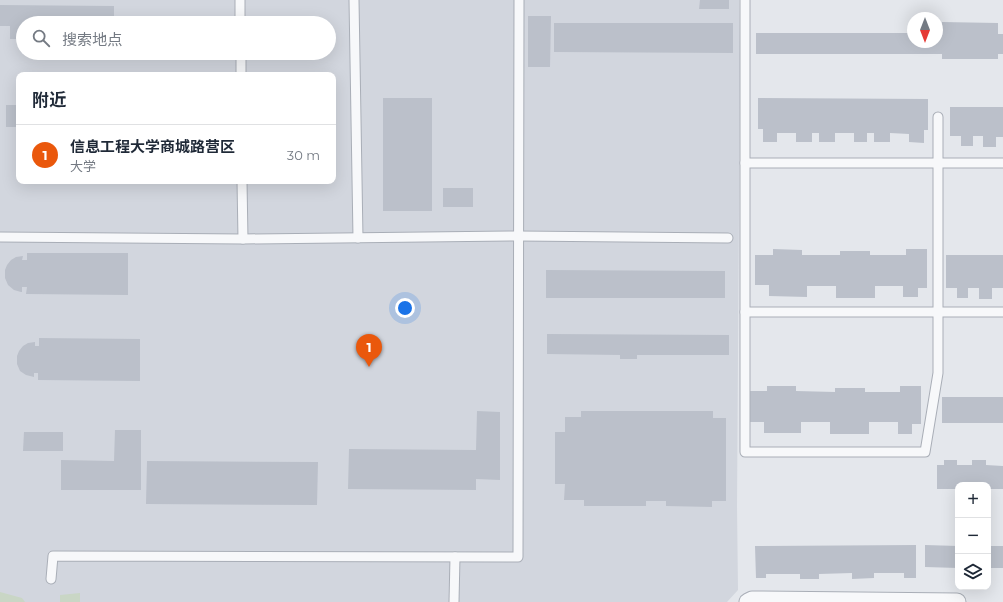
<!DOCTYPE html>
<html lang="zh">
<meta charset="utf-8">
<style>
body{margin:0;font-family:Montserrat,"Noto Sans SC",sans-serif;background:#f2f2f3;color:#1f2937}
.controls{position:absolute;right:12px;bottom:12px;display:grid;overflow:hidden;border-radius:8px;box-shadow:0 4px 16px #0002}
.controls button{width:36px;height:36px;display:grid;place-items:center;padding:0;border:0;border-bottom:1px solid #e0e1e3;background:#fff;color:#1f2937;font:20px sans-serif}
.compass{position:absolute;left:907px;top:12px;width:36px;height:36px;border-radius:50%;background:#fff;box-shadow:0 4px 16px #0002;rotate:180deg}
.you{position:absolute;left:405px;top:308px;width:14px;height:14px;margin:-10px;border:3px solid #fff;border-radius:50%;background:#1a73e8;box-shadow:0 0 0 6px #1a73e833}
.badge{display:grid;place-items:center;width:26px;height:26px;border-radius:50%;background:#ea580c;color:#fff;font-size:13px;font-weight:700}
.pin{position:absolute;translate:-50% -33px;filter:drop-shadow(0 1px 2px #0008)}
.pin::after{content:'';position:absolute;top:21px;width:14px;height:12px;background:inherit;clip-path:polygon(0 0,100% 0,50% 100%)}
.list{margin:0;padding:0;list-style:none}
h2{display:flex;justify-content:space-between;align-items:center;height:52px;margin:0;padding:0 16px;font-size:17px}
h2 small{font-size:13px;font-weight:400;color:#747a83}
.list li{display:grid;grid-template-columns:26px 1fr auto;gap:12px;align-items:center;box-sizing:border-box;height:60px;padding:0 16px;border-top:1px solid #e0e1e3}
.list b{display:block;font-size:15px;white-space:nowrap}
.list p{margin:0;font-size:13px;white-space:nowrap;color:#747a83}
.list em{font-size:13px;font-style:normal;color:#747a83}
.icon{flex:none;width:22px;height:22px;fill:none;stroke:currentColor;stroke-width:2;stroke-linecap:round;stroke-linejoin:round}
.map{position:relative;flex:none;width:1003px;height:602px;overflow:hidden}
.search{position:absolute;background:#fff;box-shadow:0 4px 16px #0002;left:16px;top:16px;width:320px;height:44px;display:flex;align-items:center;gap:10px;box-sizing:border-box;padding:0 14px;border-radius:22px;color:#747a83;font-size:15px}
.panel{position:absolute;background:#fff;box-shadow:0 4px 16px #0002;left:16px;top:72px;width:320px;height:112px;border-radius:8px}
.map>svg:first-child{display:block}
.built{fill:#d2d6de;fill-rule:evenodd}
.green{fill:#c9d6c5}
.building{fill:#bbc0ca}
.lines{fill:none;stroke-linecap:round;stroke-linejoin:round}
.service-casing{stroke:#a9aeb7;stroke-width:11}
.minor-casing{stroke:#a9aeb7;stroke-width:19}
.service{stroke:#f7f8fa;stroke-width:9}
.minor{stroke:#f7f8fa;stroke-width:17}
</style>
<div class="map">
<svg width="1003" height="602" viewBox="0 0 1003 602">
<rect width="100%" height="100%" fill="#e4e7ec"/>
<path class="built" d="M0,0h739l1,59 -3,447 1,84 -11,12h-727zM23,23h306v30h-306zM19,75h314v106h-314z"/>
<g class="green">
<path d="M0,592l22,6 3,4h-25z"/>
<path d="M80,593v9h-20v-7z"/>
</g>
<g class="building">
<path d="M700,0h29v9h-30z"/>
<path d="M0,5l114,1v17h-91v16h-13v-13h-10z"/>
<path d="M528,16h23l-1,51h-22z"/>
<path d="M942,22l56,1v11h5v20h-5v5h-56v-5h-186v-21h157v9h24v-8h5z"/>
<path d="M554,23h179v30l-179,-1z"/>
<rect x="383" y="98" width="49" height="113"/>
<path d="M758,98l170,1v31h-4v13l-15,-1v-8l-19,-1v9h-16v-9h-7v9h-13v-9h-19v9h-16v-9h-7v9h-16v-9h-19v9h-14v-13h-5z"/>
<rect x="6" y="105" width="13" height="22"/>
<path d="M950,107h53v30h-7v10h-13v-11h-10v10h-12v-10h-11z"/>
<rect x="443" y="188" width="30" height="19"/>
<path d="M773,249l29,1v5h38v-4h30v4h36v-6h21v39h-9v9h-15v-11h-28v12h-39v-12h-29v11l-38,-1v-11h-14v-30h18z"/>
<path d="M27,253h101v42l-102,-1 1,-7h-5v5h-1l-7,-2 -6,-5 -3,-7v-8l2,-5 4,-5 5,-3 7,-1 -1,4h5z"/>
<path d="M946,255h57v33h-11v11h-13v-11h-11v10h-11v-10h-11z"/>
<path d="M546,270l179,1v27h-179z"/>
<path d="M547,334l182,1v20h-92v4h-17v-4l-73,-1z"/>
<path d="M39,338l101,1v42l-102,-1v-7h-4v4l-8,-2 -6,-4 -3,-7v-8l2,-5 4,-5 5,-3 7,-1v4h4z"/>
<path d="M767,386h29v5l39,1v-4h30v4h35v-6h21v38h-9v10h-14v-12h-29v12h-39v-12h-29v11h-37v-11h-15v-31h18z"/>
<rect x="942" y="397" width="61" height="26"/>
<path d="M477,411l23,1v68l-24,-1v11l-128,-1 1,-40 127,1z"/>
<path d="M581,411h132v7h13v83h-14v6l-46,-1v-5h-20v5h-62v-6h-20l1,-16h-10v-52h10v-15h16z"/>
<path d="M115,430h26v60h-80v-30l53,1z"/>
<path d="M24,432h39v19h-40z"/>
<path d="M944,460h13v5h15v-5h14v5l17,1v23h-15v-4h-30v4h-21v-24h7z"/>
<path d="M147,461l171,1 -1,43 -171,-1z"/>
<path d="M916,545v33h-12v-5h-30v5l-22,1v-6l-33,1v5h-19v-5h-34v4h-10l-1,-32z"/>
<path d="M925,545l33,1v22l-33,-1z"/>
<rect x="988" y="546" width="15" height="22"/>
</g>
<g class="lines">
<defs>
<g id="service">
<path d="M240,0v23"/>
<path d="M354,0l4,238"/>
<path d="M745,0v452h180l13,-79v-256"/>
<path d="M241,53v22"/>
<path d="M745,163h258"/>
<path d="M242,181l1,58"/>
<path d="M0,237l243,2 276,-3 209,2"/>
<path d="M745,312h258"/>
<path d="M51,579l2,-23 465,1 1,-557"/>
<path d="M454,602l1,-45"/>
</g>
<path id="minor" d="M748,602l4,-2 205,2"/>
</defs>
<use href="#service" class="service-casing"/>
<use href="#minor" class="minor-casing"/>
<use href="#service" class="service"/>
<use href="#minor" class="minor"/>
</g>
</svg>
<div class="controls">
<button>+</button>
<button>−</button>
<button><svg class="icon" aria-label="layers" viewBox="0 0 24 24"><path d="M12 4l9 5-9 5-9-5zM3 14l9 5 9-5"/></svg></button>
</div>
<svg class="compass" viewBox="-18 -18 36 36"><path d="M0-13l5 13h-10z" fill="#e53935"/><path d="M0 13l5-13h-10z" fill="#747a83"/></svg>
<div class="you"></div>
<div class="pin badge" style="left:369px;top:367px">1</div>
<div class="search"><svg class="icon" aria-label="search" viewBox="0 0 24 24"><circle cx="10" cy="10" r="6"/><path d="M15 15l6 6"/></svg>搜索地点</div>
<section class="panel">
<h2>附近<small></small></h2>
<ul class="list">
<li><span class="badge">1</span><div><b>信息工程大学商城路营区</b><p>大学</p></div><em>30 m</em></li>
</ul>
</section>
</div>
